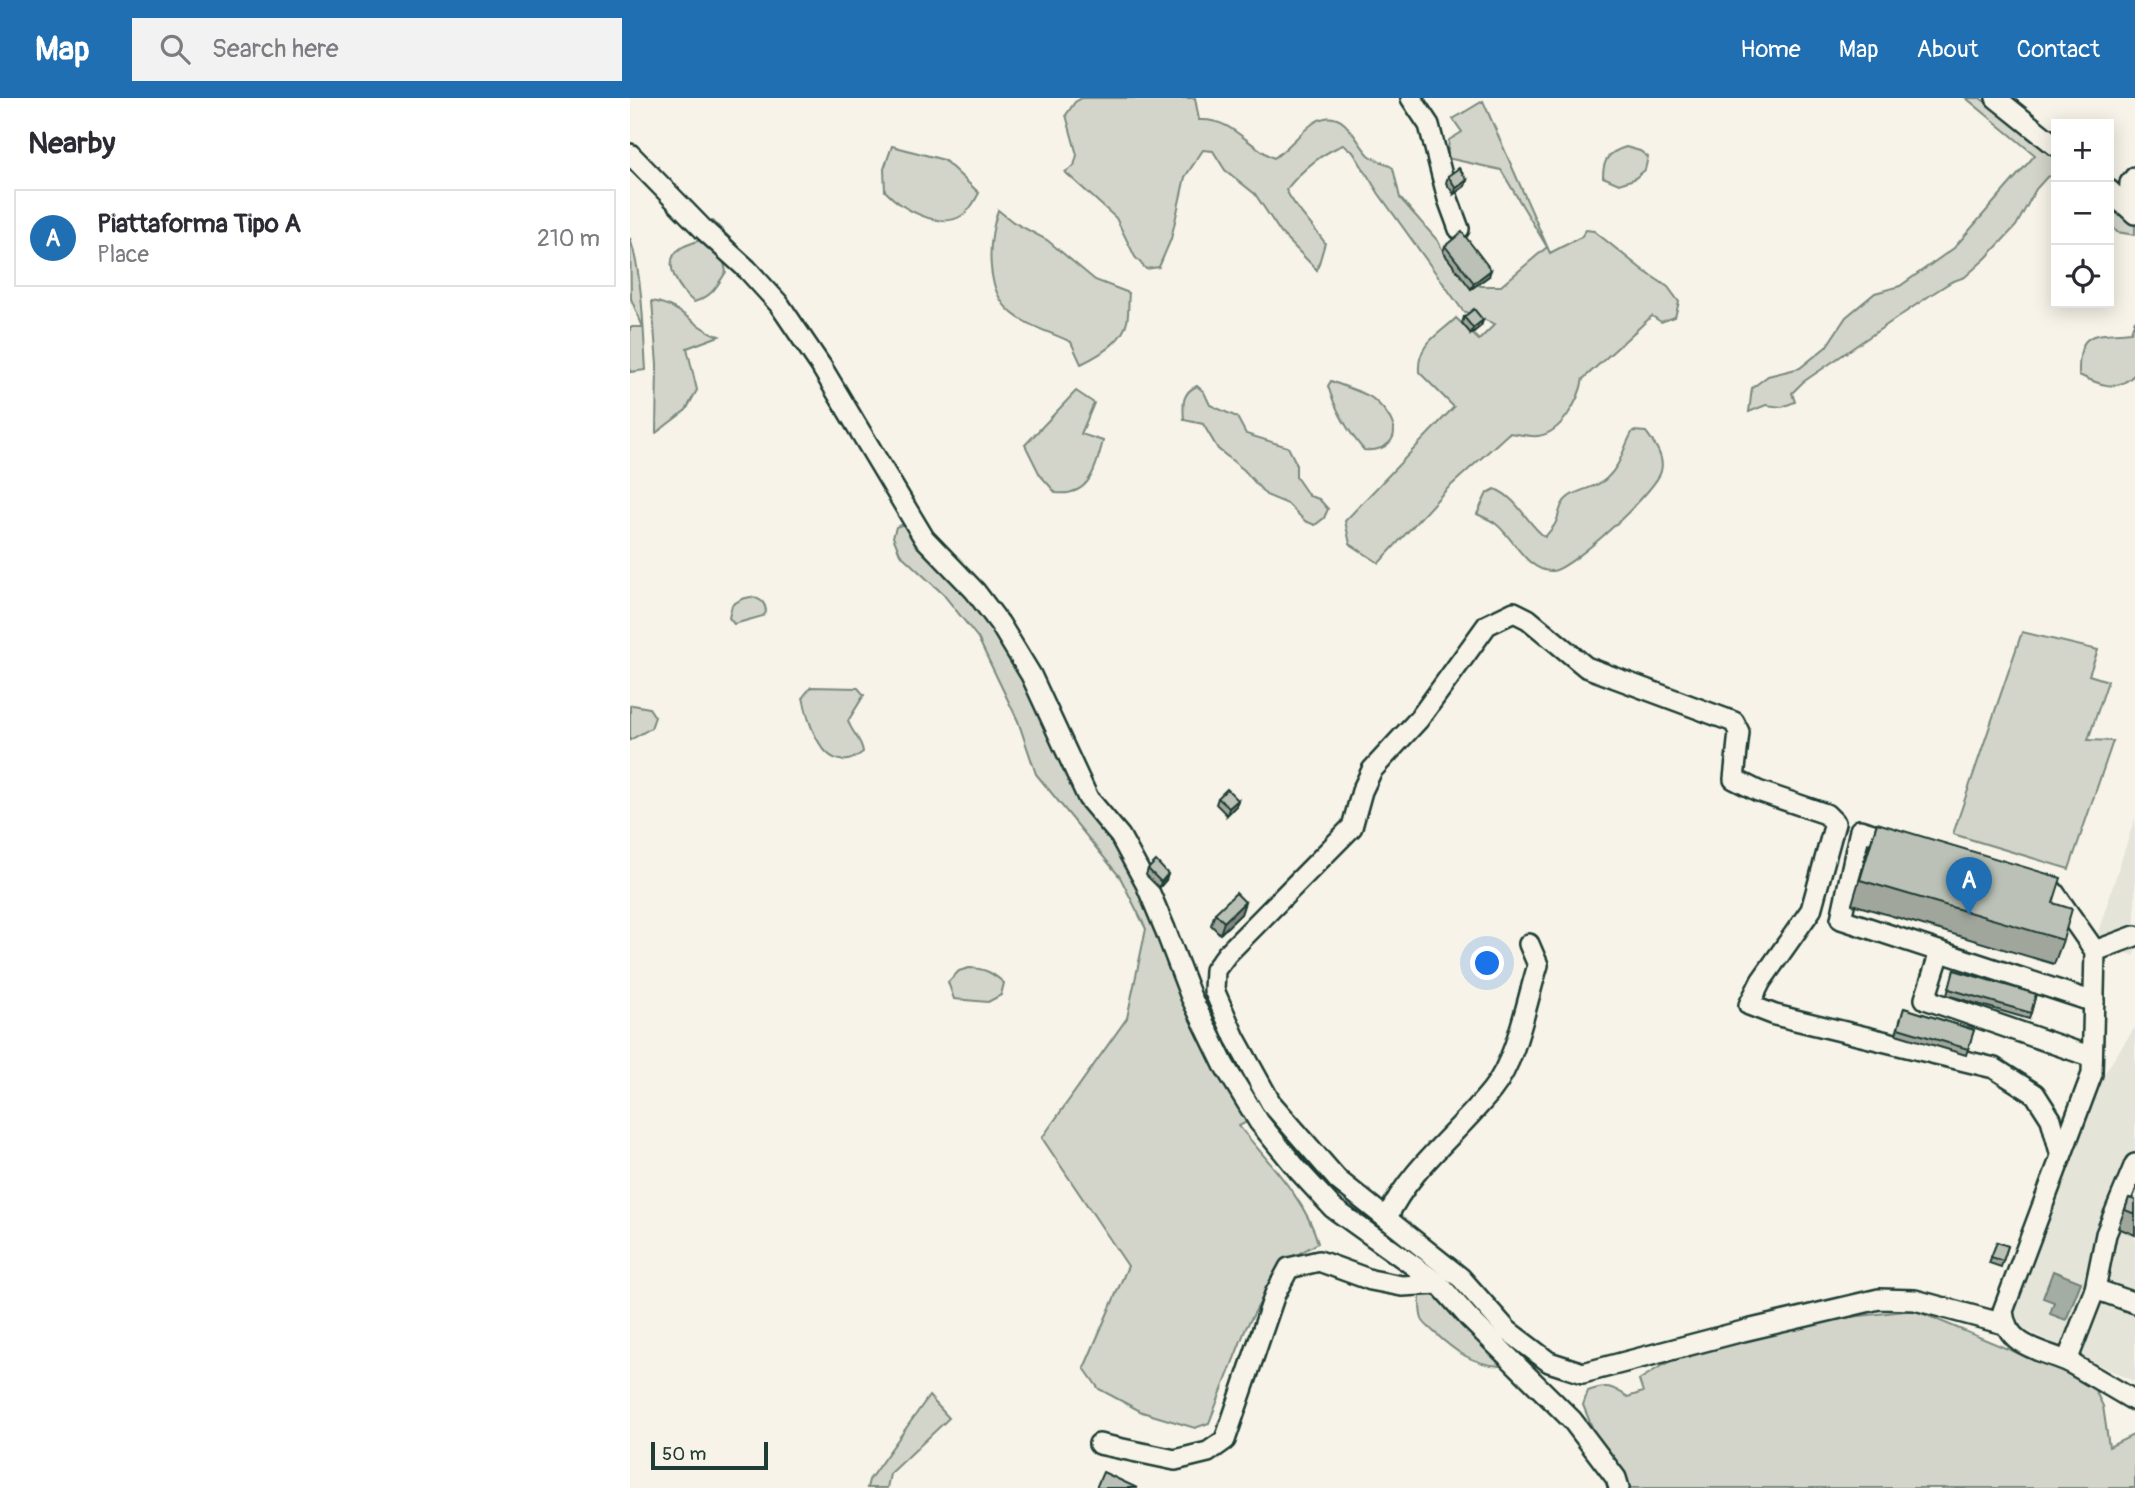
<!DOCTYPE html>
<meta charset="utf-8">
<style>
body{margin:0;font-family:Pangolin,sans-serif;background:#f2f2f3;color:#2b2b33}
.controls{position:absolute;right:21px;top:21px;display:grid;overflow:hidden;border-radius:0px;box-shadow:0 4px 18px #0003}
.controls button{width:63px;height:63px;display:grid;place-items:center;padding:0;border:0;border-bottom:2px solid #e1e1e2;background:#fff;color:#2b2b33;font:35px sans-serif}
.scale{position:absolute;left:21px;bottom:18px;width:117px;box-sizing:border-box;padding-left:7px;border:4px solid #1f3d34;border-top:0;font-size:19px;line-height:24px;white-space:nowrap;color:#1f3d34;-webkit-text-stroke:5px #f7f3e8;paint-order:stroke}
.you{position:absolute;left:858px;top:866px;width:24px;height:24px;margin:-18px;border:5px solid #fff;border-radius:50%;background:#1a73e8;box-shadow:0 0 0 10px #1a73e833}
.badge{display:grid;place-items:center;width:46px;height:46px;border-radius:50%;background:#1f6fb2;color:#fff;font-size:23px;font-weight:700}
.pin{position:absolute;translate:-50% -58px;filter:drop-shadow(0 2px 4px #0008)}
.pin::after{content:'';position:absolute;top:37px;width:24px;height:21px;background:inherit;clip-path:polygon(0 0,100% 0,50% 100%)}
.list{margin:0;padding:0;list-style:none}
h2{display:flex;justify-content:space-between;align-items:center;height:91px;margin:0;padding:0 28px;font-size:30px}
h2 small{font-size:23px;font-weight:400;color:#7c7c81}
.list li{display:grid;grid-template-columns:46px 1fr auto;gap:21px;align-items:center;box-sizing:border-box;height:98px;margin:0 14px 14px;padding:0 14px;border:2px solid #e1e1e2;border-radius:0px}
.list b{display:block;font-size:26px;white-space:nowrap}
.list p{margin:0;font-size:23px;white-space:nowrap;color:#7c7c81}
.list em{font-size:23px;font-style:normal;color:#7c7c81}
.icon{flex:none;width:38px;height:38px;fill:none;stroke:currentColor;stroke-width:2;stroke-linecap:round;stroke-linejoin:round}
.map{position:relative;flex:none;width:1505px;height:1390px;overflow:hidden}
header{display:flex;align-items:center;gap:42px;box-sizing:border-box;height:98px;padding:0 35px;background:#1f6fb2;color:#fff}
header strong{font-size:33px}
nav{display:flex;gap:38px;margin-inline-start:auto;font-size:24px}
.search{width:490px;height:63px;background:#f2f2f3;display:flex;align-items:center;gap:18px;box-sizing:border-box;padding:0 24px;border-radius:0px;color:#7c7c81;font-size:26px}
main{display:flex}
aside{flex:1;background:#fff}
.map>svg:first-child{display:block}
.built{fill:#e5e4d9}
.green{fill:#d3d5ca;stroke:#79897f;stroke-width:2}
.water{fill:#a4ada3;stroke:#6f8077;stroke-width:2}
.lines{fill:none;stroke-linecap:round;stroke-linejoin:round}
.minor-casing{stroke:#1f3d34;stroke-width:24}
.minor{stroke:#f7f3e8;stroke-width:19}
.wall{fill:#a1a69d;stroke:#1f3d34;stroke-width:2}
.shaded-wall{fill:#83877f;stroke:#1f3d34;stroke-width:2}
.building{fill:#bbc1b6;stroke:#1f3d34;stroke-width:2}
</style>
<header>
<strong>Map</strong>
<div class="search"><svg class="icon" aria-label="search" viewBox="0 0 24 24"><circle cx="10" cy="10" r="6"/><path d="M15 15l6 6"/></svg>Search here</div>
<nav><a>Home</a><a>Map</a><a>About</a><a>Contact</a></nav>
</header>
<main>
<aside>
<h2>Nearby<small></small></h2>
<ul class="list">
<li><span class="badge">A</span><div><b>Piattaforma Tipo A</b><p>Place</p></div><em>210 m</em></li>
</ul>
</aside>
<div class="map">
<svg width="1505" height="1390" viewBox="0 0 1505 1390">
<rect width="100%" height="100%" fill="#f7f3e8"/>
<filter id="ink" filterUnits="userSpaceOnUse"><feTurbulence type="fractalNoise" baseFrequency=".0143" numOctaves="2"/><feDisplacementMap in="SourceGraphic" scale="14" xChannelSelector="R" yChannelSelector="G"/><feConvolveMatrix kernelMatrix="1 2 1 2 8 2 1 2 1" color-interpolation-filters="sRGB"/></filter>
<g filter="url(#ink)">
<g class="built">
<path d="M1505,720v138l-40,-15z"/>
<path d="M1505,929v355l-124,-59 87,-240z"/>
</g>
<g class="green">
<path d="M452,0h113l4,22c33,-2 47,25 75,38 15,-10 26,-26 41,-36 29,-17 39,18 54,33 6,5 17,8 24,13l7,30 38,43 7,14 26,27 10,4h20l46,-39 -46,-77 -54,-12 2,-18 13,-8 -9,-13 30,-18 67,152 31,-16 5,-7 8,1 50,40 24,16 11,15 -4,15 -14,5 -9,-6 -69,63c-4,21 -21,54 -45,57 -8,1 -20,-2 -29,-3l-63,57 -67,73 -29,-19 -5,-23 109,-114 -35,-35c-2,-29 20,-37 37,-54l23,22 16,-16 -32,-13 -84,-117 -26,-42 -10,-7c-23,9 -42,26 -57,45 10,20 26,34 39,53l-8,27 -36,-37 -26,-39 -30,-24 -12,-19 -10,-1 -18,27 -14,62 -12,28 -13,2 -11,-12 -19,-39 -51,-46 9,-6 3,-11 -11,-40 9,-13z"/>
<path d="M1336,0h14l76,57v20l-9,2 -11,12 -20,37 -30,32 -21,19 -14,5 -19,12 -129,88 -11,11 3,9 -13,5 -16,-2 -17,7 3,-24 16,-12 32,-8 26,-21 20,-30 29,-24 25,-7 54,-38 81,-93z"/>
<path d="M262,48l52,14 35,33c-4,7 -8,17 -16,22 -24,16 -62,-7 -78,-24l-1,-22z"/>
<path d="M996,49l14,4 8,6 -3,13 -11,9 -15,5 -16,-7c0,-18 6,-25 23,-30z"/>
<path d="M1479,103l26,23v11l-18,-3 -8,-10z"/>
<path d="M368,112l15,12 34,18 48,40 34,13c-1,9 0,20 -2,29 -5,20 -29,34 -46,42l-10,-22c-18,-9 -44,-16 -59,-29 -28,-23 -24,-72 -14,-103z"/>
<path d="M83,123l21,21 -11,16 3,14c-10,15 -13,24 -32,30 -13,-10 -35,-40 -13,-54 6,-4 15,-6 22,-9l4,-13z"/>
<path d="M0,140c13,41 13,89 16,132l-16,2v-45h13l-12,-28z"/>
<path d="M22,203c34,6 41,27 67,35l-32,12 10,42 -11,20 -30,23 1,-68z"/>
<path d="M1505,222v54c-18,19 -35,11 -56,1 -1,-47 14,-39 52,-43z"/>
<path d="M701,283c13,6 30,10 41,17 12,10 31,31 17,45 -7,7 -15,8 -25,7 -15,-17 -29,-41 -36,-64z"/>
<path d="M567,288l7,6 6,13 27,12 9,17 42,13 8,16v14l13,19 10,3 9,10 -4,9 -9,7 -10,-4 -17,-17 -22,-9 -22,-25 -26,-21 -15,-25 -19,-4c-1,-15 -3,-27 13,-34z"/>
<path d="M446,293l18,12 -13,31 22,7c-8,28 -13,56 -47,52l-16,-18 -15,-30z"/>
<path d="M1003,333l13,1c8,11 19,25 15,39 -4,19 -90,99 -109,100 -25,1 -39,-34 -56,-47 -5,-4 -13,-7 -19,-10l10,-21 8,-4c24,10 31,34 50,48 3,-4 8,-9 10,-13 4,-7 4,-15 8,-21 9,-14 31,-13 43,-24 17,-16 16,-30 27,-48z"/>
<path d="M274,426l87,97 122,210 135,288 -3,4 -6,3c28,35 67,73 79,117l-36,20 -36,65 -37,95 -14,5 -53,-16 -43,-23 -15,-21 44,-102 -86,-128 85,-120 19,-89 -26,-52 -84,-103 -18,-53 -40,-83 -35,-44 -43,-40 -7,-17 3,-10z"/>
<path d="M120,499c9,1 16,5 16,15l-3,4 -29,8 -5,-6 3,-13 10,-6z"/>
<path d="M1392,534l76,18 -9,25 19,6 -20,59 25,1 -44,128 -116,-35z"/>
<path d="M181,589l47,1 6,7 -16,26c4,12 14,19 15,31 -4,3 -10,7 -15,8 -28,5 -41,-42 -45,-63z"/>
<path d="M3,607l16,3 6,9 -4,11 -21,12v-34z"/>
<path d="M339,870c15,0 24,5 35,15l-3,12 -13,7 -34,-3 -6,-17 11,-11z"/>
<path d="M790,1193l11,1 9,5 61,69c-28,-1 -48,-16 -68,-35 -4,-4 -9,-7 -11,-12 -3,-9 -2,-19 -2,-28z"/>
<path d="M1284,1212l178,74 11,22 6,41 26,-13v54h-510l-29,-51 -13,-32 5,-14c20,-7 23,-5 40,6l15,-5 -4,-12 22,-14 51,-26 120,-21z"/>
<path d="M299,1298l20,22 -59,56 -3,14h-20l2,-8z"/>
</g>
<path class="water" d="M1423,1173l28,11 -15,38 -16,-6 4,-12 -11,-4z"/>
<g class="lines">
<defs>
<g id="minor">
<path d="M781,0l18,27 19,74 11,30"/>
<path d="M1366,0l60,48"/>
<path d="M0,56l73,75 44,40 32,35 42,62 103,172 51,53 25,33 31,51 57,123 32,38 26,48 19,45 26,68 33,68 35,57 39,48 35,38 106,76 31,35 102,101 44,58 3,10"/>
<path d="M1479,92l26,24"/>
<path d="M1493,106l6,-5 1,-16 5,-6"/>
<path d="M1266,743l-36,-11 -19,89 253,83"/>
<path d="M1404,787l19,6 42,60 -3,123 -89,237c3,35 36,39 64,50l28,-72 40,14"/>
<path d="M1465,853l40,-15"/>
<path d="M1310,854l-15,47 167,58"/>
<path d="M757,1120c23,-50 71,-85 105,-128 25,-31 34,-87 46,-125l-9,-21"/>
<path d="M1465,1191l11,-55 29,-70"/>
<path d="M1374,1226l-89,-24 -36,-1 -136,32 -160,42 -34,-11 -42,-32 -46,-52 -123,-98 -67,-77 -36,-65 -21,-48 1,-20 12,-16 125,-127 10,-36 10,-21 47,-51 68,-94 27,-13 14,7 58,48 148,55 5,10 -5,47 24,12 68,23 9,9 -24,87 -50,71 -12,24 26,10 219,53 41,26 16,25 10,37"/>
<path d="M1437,1263l68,40"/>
<path d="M469,1346l76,16 33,-8 17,-12 50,-146 14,-26 30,-7 52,19 31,6 37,-2"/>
</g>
</defs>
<use href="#minor" class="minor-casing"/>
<use href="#minor" class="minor"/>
</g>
<g class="wall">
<path d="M818,78l19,4 -2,6 -11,8 -8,-11z"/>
<path d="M815,148l44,30 -18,13 -28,-37z"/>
<path d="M834,219l19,3 -2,6 -10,8 -9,-11z"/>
<path d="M588,700l20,2 -2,6 -9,9 -11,-11z"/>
<path d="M1247,725l176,80 10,37 -9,24 -202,-60 17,-57z"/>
<path d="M518,771l20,5 -2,6 -7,8 -13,-13z"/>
<path d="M615,804l-4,12 -21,20 -9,-9 4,-12z"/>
<path d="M1324,872l82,24 -7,25 -82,-24z"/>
<path d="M1274,910l70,22 -8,25 -70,-21z"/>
<path d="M1499,1100l6,2v35l-17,-7z"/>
<path d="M1367,1144l11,4 -7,21 -12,-4z"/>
</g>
<g class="shaded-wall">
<path d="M837,82l-2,6 -11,8 2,-6z"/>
<path d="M861,172l-2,6 -18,13 3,-6z"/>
<path d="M853,222l-2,6 -10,8 2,-6z"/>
<path d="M608,702l-2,6 -9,9 2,-7z"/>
<path d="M538,776l-2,6 -7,8 2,-6z"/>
<path d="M615,804l-4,12 -21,20 4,-12z"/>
</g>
<g class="building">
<path d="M829,70l8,12 -11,8 -8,-12z"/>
<path d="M832,134l29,38 -17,13 -29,-37z"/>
<path d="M844,211l9,11 -10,8 -9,-11z"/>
<path d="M597,691l11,11 -9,8 -11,-10z"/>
<path d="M1247,725l184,55 -8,25 19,6 -9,31 -203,-60z"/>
<path d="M526,763l12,13 -7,8 -13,-13z"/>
<path d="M606,795l9,9 -21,20 -9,-9z"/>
<path d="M1324,872l82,24 -5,19 -82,-24z"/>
<path d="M1274,910l70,22 -6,19 -70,-21z"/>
<path d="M1499,1100l6,2v14l-10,-4z"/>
<path d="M1367,1144l11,4 -5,15 -12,-4z"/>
<path d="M473,1374l34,16h-41z"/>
</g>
</g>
</svg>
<div class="controls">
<button>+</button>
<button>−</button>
<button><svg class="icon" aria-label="locate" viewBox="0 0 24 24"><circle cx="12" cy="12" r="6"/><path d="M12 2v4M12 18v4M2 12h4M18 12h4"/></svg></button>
</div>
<div class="scale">50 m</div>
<div class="you"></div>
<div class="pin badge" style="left:1339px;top:817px">A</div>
</div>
</main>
